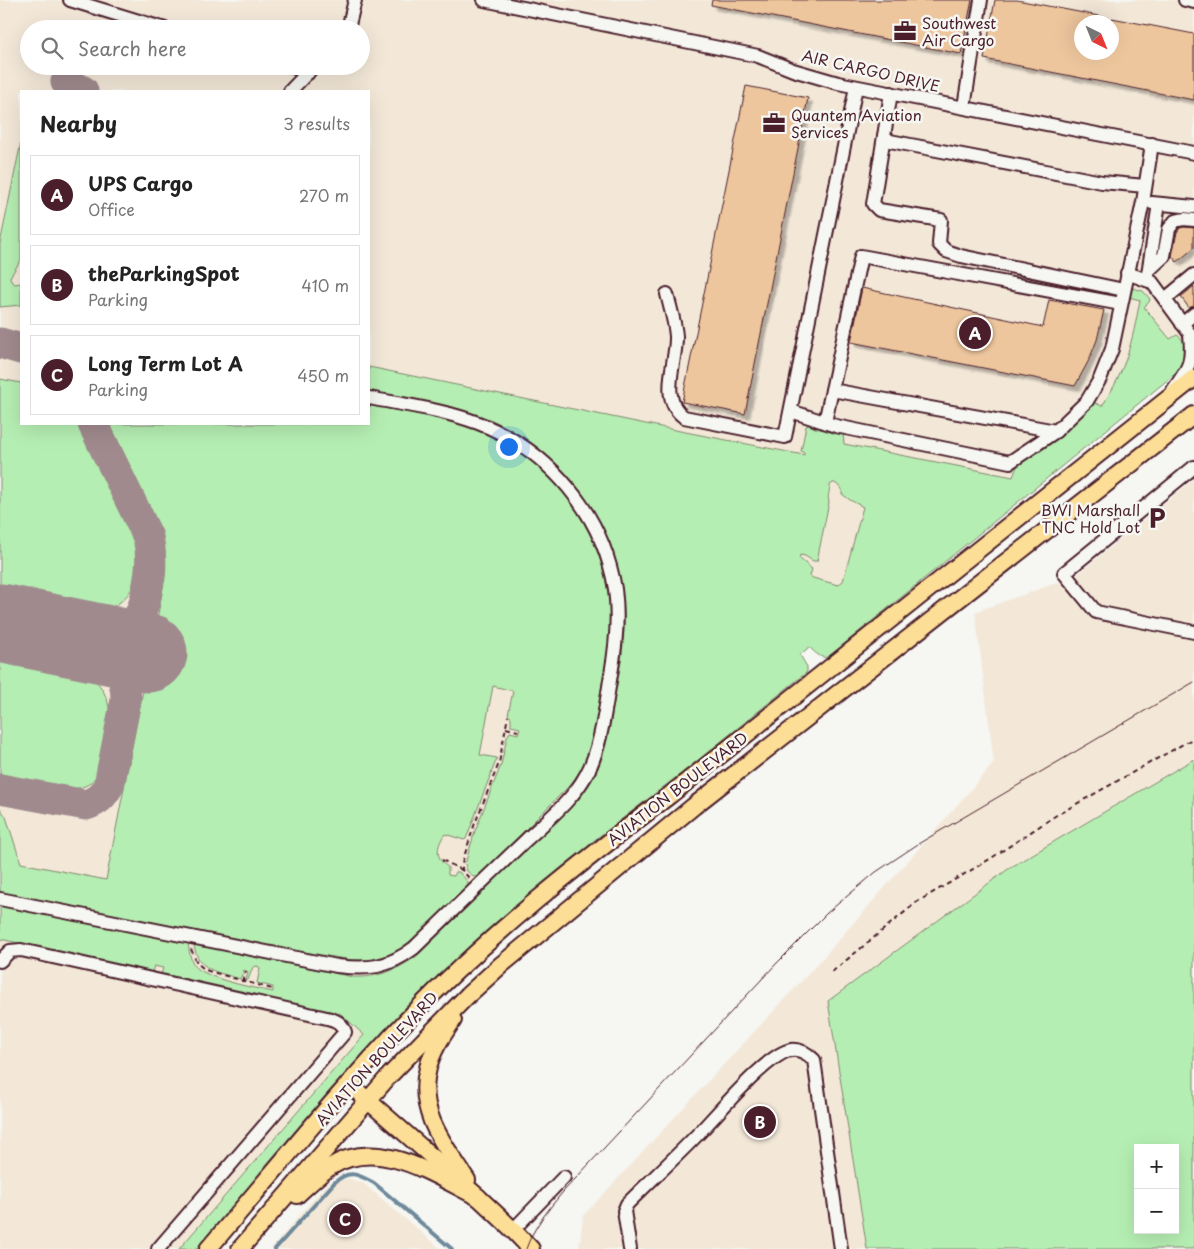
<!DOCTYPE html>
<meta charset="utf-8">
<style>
body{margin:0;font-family:"Playpen Sans",sans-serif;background:#f2f2f2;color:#222}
.controls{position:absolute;right:15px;bottom:15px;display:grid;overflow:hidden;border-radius:0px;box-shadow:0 5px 20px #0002}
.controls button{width:45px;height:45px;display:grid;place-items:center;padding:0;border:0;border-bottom:1px solid #e0e0e0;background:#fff;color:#222;font:25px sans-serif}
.compass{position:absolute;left:1074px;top:15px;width:45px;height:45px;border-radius:50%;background:#fff;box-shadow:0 5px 20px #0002;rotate:137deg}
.you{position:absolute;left:508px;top:446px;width:18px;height:18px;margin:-12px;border:4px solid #fff;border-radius:50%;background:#1a73e8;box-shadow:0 0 0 8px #1a73e833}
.badge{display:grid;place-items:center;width:32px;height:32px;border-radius:50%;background:#4a1f2b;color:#fff;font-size:16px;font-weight:700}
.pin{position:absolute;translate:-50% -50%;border:2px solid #fff;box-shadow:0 1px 5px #0006}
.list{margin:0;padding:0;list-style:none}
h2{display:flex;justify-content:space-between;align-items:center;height:65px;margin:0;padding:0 20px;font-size:21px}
h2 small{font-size:16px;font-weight:400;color:#767676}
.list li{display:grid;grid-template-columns:32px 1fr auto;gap:15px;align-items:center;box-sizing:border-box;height:80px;margin:0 10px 10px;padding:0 10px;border:1px solid #e0e0e0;border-radius:0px}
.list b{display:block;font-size:19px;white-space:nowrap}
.list p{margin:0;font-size:16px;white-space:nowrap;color:#767676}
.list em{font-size:16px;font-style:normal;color:#767676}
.icon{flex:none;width:28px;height:28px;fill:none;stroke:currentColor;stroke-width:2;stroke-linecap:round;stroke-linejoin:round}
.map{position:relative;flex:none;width:1194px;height:1249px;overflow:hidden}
.search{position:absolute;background:#fff;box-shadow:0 5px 20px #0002;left:20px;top:20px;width:350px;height:55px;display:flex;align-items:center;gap:12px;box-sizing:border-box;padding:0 18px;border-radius:28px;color:#767676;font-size:19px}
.panel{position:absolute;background:#fff;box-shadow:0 5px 20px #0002;left:20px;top:90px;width:350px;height:335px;border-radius:0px}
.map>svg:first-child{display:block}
.built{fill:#f3e8d8;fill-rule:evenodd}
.green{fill:#b5eeb2;stroke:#80866e;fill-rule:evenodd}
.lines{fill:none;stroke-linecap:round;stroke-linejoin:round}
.stream{stroke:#6d899b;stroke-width:4}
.taxiway{stroke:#a08a8e;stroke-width:31}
.runway{stroke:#a08a8e;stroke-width:79}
.building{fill:#edc69d;stroke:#4a1f2b;filter:url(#shadow)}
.minor-casing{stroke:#4a1f2b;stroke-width:16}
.major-casing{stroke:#4a1f2b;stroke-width:20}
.path{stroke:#4a1f2b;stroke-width:2;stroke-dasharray:5 4;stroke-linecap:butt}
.minor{stroke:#f6f6f2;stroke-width:12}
.major{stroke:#fdde96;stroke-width:16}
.tram{stroke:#4a1f2b;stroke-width:1}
.labels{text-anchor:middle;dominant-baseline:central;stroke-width:5;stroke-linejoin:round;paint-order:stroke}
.poi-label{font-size:15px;fill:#4a1f2b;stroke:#f6f6f2;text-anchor:start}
.street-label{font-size:15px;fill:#4a1f2b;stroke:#f6f6f2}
</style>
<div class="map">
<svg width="1194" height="1249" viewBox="0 0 1194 1249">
<defs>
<filter id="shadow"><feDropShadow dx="4.5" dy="4.5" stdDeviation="1" flood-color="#0004"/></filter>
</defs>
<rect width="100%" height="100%" fill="#f6f6f2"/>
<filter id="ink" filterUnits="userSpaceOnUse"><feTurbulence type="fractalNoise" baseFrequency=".02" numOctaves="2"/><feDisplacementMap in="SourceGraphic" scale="10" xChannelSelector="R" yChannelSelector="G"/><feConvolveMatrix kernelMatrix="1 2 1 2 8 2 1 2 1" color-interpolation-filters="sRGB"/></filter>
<g filter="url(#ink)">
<g class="built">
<path d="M0,0h1194v332l-187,150 -221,185 -414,364 -192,218h-180zM1082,22h30v30h-30zM29,29h332v37h-332zM21,91h348v333h-348z"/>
<path d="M1194,479v280l-183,108 -155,310 11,72h-288l4,-33 238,-256 173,-197 -19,-151 100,-36z"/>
<path d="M336,1179h14l13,4 78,66h-170l53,-62z"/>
</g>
<g class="green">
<path d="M21,142v118l-11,17 1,4 4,3 6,-1v22l-21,2v-63z"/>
<path d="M1133,288l10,3 7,8 -1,3 -5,5 26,32 7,-4c14,9 9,28 -1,38l-348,284c-8,2 -13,-5 -19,-10l-9,8 7,12v5l-115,93 -100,77 -4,6 -131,112 -51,49 -60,66 -138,163 -11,11h-18l185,-214 -23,-21 -180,-40 2,-6 -9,-2 -2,6 -152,-33v-34l188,38c1,7 2,16 6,22 11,14 61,23 79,27v-5l-16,-4 3,-14 -2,-3 -5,1 -5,13h-2l2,-8 -4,-2 -4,9c-22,-7 -43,-8 -46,-35l159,33c25,1 45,-7 65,-22l160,-156c8,-9 16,-20 20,-31 12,-26 14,-61 20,-89 5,-28 8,-54 5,-83 -9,-75 -60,-144 -129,-175 -39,-17 -84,-22 -125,-30v-24l311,64 124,24v-2l-3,-2 5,-25 3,-1 6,3 28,6 1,10 169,33 4,-11 2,-3c30,-14 53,-36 74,-61l9,4c24,-36 30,-63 38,-106l-11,-3zM833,483h2l7,6v5l8,6 13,7 -20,74 -5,4 -25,-7 -3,-2 2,-7 -13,-11 1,-3 5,1 8,5h4l12,-59c-2,-6 1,-11 1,-17z"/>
<path d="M0,379l21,4v41h57c14,27 27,54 40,82 8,15 18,31 21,48 4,29 -16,56 -46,59 -25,2 -67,-11 -93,-16z"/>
<path d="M369,405c37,8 78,12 114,27 75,32 125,104 127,186 1,20 -3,40 -7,60 -4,24 -8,60 -17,81 -4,10 -10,18 -16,26l-91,91 -5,1 -7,-6 -2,-7 10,-33 26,-66 6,-28 3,-5 8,2 2,-6 -9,-2v-9l-3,-2 5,-24 -20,-5 -13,69 17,3 -31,81 -2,1 -19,-6c-9,12 -10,25 3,33v8l6,1 2,-4h3l9,10v5l-51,49 -16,12 -13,7 -18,5h-19l-58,-10 -293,-58v-84l6,9 15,46 85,17 59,-302c2,-18 0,-34 -6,-51l-49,-103h259z"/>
<path d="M0,652c26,5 77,9 95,28 7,7 12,17 14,27 2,12 -6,62 -14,71 -6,8 -14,10 -23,11l-72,-15z"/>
<path d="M1194,759v490h-327l-39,-248 183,-134zM1138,1148h37v82h-37z"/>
</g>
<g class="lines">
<path class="stream" d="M275,1249l59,-66c15,-14 24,-9 40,0l78,66"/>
<g class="taxiway">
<path d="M66,82l17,9"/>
<path d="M0,343l21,6"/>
<path d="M93,424l55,113c4,17 3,30 0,47 -5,36 -15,49 -52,58"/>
<path d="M0,789l86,16c12,-4 17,-9 23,-20l17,-85c0,-25 -10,-41 -30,-58"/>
</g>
<path class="runway" d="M0,623l148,30"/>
</g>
<g class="building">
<path d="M712,0h260l-11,54 -250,-49z"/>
<path d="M995,0h22l92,18v4h-27v30h30v-34l82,16v66l-210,-41z"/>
<path d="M746,86l62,12 -63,316 -63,-12z"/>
<path d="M1184,227l10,1v20l-17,14 -5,-6 5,-24 3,-4z"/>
<path d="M1194,286v20l-5,2 -8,-11z"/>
<path d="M862,288l181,39 6,-27 55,10 -7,30 -8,20 -14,26 -224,-44z"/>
</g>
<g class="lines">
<defs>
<g id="minor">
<path d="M70,0l95,29"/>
<path d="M484,0l274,56 35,14 45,13 356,70"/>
<path d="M1185,0l9,2"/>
<path d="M348,29l7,-29"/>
<path d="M291,66l17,7"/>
<path d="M290,91l24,-25"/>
<path d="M891,93l-7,43 6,5 212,41 43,4"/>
<path d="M964,107l17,-107"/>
<path d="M884,136l-11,68 6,6 62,10 -2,24 7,7 15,5 163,34"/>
<path d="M1152,203l42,4"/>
<path d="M1149,270l15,-14 5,-27 6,-8 9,-2 10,1"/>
<path d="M1127,273l25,9 38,52"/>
<path d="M1147,280l12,-76"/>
<path d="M667,294c3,13 8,28 9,42 1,26 -18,63 8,81l101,20 71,-350"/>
<path d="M1165,299l29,-24"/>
<path d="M1182,324l12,-10"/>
<path d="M832,390l29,-134 260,48"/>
<path d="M1173,390c16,-22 20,-28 17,-56l4,2"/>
<path d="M791,411l45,15 174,36 46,-31 31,-30 13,-22 12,-30 31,-147 9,-58"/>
<path d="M825,422l7,-32 224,41"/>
<path d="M1194,467l-130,106 32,39 98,20"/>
<path d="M0,899l337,67c31,4 51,2 77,-18 37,-36 74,-72 112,-108 20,-19 46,-39 60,-65 15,-26 20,-71 25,-101 5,-28 8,-56 4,-85 -12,-75 -66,-139 -137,-166 -34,-13 -73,-18 -109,-25"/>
<path d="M0,961l10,-10 11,-1 306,68c9,2 15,5 18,14l-187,217"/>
<path d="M513,1230l51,-53"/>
<path d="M630,1249l-6,-38 3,-7c24,-24 48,-46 71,-70 18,-18 70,-81 93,-84 9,-1 17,4 23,10l27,189"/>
</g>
<g id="major">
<path d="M453,1020c-10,15 -21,30 -25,48 -12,43 17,78 39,112"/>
<path d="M349,1084l129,113 35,33 18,19"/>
<path d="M297,1195c10,-9 21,-20 33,-28 49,-31 103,8 148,30"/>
<path d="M208,1249c66,-77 130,-157 201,-231 79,-82 170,-154 261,-223l524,-417"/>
<path d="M240,1249l149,-173 79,-81 33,-30 193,-159 500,-391"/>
</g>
</defs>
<use href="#minor" class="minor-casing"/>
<use href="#major" class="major-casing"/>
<g class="path">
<path d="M506,728l12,3"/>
<path d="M442,860l20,10"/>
<path d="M469,878l-7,-8v-7l12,-37 25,-63 9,-47"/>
<path d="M191,949l6,14 8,7 67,19"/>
<path d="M832,972l85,-70 73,-43 65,-43 139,-78"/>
<path d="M242,982l4,-11"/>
</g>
<use href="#minor" class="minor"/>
<use href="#major" class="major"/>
<path class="tram" d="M526,1249c7,-21 22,-39 36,-56l214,-229 51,-51 49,-41 42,-28 276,-162"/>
</g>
</g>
<defs>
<symbol id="office-bare" viewBox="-9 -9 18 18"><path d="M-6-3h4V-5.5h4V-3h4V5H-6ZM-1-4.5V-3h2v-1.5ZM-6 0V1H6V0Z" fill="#4a1f2b" stroke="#f6f6f2" stroke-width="2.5" paint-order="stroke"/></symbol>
<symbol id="parking-bare" viewBox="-9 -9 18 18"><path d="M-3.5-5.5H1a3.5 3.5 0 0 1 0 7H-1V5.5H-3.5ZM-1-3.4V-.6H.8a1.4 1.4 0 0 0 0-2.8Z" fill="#4a1f2b" stroke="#f6f6f2" stroke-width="2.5" paint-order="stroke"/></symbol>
</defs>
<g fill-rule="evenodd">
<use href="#office-bare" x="889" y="15" width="32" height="32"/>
<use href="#office-bare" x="758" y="107" width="32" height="32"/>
<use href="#parking-bare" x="1141" y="502" width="32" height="32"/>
</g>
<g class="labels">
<g class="poi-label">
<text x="922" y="22">Southwest<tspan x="922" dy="17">Air Cargo</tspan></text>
<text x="791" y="114">Quantem Aviation<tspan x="791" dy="17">Services</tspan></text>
<text x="1140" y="509" text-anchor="end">BWI Marshall<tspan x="1140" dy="17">TNC Hold Lot</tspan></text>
</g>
<g class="street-label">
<text transform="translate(871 70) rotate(13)">AIR CARGO DRIVE</text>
<text transform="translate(677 788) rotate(-38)">AVIATION BOULEVARD</text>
<text transform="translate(376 1058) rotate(-48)">AVIATION BOULEVARD</text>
</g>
</g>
</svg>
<div class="controls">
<button>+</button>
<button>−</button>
</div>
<svg class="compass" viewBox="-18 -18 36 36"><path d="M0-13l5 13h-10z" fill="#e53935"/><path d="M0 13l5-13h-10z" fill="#767676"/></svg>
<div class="you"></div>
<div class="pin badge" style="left:975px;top:333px">A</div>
<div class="pin badge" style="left:760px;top:1122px">B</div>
<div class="pin badge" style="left:345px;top:1219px">C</div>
<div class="search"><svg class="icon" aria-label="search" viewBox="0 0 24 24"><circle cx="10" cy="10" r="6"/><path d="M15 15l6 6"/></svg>Search here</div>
<section class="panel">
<h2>Nearby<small>3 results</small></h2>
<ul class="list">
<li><span class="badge">A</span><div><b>UPS Cargo</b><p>Office</p></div><em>270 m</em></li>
<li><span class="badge">B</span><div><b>theParkingSpot</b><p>Parking</p></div><em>410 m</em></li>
<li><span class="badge">C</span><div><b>Long Term Lot A</b><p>Parking</p></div><em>450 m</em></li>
</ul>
</section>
</div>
